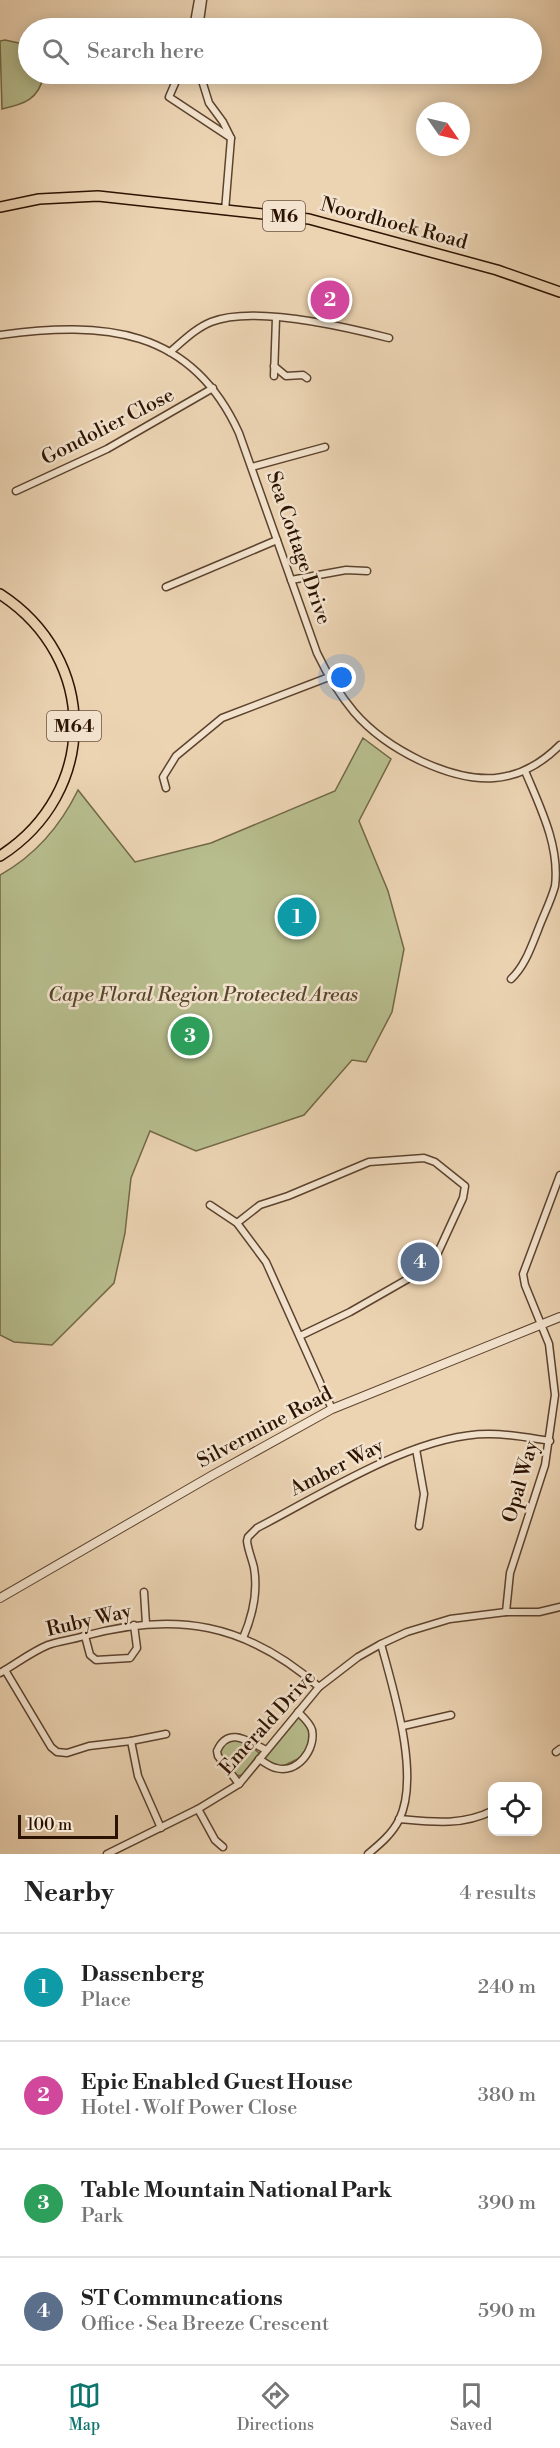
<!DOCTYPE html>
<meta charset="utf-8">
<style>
body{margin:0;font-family:"Libre Bodoni",serif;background:#f6f6f6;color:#222}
.controls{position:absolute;right:18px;bottom:18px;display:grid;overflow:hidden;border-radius:12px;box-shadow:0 3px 15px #0003}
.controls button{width:54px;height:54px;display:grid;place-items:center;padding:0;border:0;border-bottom:2px solid #e0e0e0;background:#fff;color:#222;font:30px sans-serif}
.compass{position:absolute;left:416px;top:102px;width:54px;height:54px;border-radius:50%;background:#fff;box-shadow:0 3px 15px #0003;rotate:124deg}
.scale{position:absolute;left:18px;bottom:15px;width:100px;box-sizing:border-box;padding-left:6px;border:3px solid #2c1301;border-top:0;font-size:16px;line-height:21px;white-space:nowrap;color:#2c1301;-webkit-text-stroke:4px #f3e3ce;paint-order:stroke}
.you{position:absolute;left:342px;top:678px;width:21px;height:21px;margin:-15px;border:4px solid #fff;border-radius:50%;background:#1a73e8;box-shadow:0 0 0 9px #1a73e833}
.badge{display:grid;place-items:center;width:39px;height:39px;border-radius:50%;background:#0f766e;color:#fff;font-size:20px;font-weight:700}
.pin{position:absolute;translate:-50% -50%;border:3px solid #fff;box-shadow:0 2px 6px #0006}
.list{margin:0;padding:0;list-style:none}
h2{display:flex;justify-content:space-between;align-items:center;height:78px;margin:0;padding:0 24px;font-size:26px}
h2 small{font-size:20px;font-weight:400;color:#767676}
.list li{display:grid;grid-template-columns:39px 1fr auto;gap:18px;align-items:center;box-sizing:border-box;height:108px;padding:0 24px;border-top:2px solid #e0e0e0}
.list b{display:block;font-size:22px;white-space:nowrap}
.list p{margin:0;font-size:20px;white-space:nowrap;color:#767676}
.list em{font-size:20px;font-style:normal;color:#767676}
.icon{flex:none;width:33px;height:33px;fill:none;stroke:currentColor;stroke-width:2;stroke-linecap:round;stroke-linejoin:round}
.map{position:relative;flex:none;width:560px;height:1854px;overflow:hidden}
.search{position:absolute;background:#fff;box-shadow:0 3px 15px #0003;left:18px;right:18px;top:18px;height:66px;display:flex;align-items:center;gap:15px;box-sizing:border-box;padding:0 21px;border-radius:33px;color:#767676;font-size:22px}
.sheet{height:510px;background:#fff}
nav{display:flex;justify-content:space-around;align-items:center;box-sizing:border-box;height:84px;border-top:2px solid #e0e0e0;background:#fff;font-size:16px;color:#767676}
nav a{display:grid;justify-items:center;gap:3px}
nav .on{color:#0f766e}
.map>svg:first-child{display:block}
.green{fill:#b7bd8d;stroke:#726847;stroke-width:1.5}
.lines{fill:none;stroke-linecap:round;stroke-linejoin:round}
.minor-casing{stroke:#5c432e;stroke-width:9}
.tertiary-casing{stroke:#5c432e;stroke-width:10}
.primary-casing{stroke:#2c1301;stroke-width:12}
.minor{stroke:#f3e3ce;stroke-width:6}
.tertiary{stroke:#f3e3ce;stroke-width:8}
.primary{stroke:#ecd4b3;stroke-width:9}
.labels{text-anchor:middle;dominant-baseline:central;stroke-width:5;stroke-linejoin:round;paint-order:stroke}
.shield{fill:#f3e3ce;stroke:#68513e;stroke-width:1.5}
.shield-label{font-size:18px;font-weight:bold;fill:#2c1301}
.street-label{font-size:20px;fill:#2c1301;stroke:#f3e3ce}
.park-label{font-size:20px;font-style:italic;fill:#56462b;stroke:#f3e3ce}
</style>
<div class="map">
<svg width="560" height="1854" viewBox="0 0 560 1854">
<rect width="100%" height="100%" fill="#ecd4b3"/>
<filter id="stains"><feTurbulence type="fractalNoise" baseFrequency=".00333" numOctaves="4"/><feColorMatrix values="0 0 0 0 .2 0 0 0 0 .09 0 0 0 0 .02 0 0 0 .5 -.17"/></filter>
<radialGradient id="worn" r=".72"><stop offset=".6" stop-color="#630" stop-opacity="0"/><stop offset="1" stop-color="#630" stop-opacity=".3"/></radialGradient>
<g class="green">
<path d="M5,40l23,5v29h16c-5,26 -20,30 -42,35l-2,-68z"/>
<path d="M363,738l28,21 -32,62 29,70 16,58 -12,63 -26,50 -14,-2 -48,55 -108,36 -46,-20 -19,47 -6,55 -11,50 -62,62 -38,-3 -14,-7v-460c36,-20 60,-48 78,-85l57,72 76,-19 124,-52z"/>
<path d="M298,1713l13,15 -2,16 -5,12 -25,12 -18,-11z"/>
<path d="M240,1737l19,16 -16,22 -10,1 -16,-26 7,-10z"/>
</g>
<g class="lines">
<defs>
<g id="minor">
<path d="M193,28l5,-28"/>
<path d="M199,28l4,-28"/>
<path d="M179,74l-10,23 62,41"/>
<path d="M200,74l9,29 14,19 8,16 -6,73"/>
<path d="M0,335c103,-14 191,-8 239,98l78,220c10,21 22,41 37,59 18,21 42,37 67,49 52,24 96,27 139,-16"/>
<path d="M170,352c13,-11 26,-24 41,-30 42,-17 135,5 178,16"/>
<path d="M274,366l12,10 17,-1 4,3"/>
<path d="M274,376l2,-58"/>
<path d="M252,467l73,-20"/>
<path d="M16,491l91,-42 106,-61"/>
<path d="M291,580l55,-10 21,1"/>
<path d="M166,587l111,-47"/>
<path d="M166,788l-3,-11 13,-21 46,-38 107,-41"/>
<path d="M511,979c14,-13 20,-32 27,-49 5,-14 13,-29 17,-44 5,-40 -15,-79 -30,-115"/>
<path d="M210,1205l27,18 29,39 66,147"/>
<path d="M237,1223l23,-18 28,-9 81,-34 55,-4 11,4 30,24 -2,12 -28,61 -8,9 -77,44 -50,24"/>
<path d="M416,1449l8,45 -5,32"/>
<path d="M144,1592l2,32"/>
<path d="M506,1612l4,-39 35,-108 10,-70 -6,-51 -24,-59 -2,-11 37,-99"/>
<path d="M85,1636l5,19 6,5 34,-2 7,-10 -3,-23"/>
<path d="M243,1638c9,-21 15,-47 11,-70 -2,-9 -6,-18 -7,-27l1,-4 9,-9c66,-34 159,-95 233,-94 20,0 40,4 60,7"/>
<path d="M5,1670l46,77 6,5 10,1 22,-7 42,-5 35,-7"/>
<path d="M0,1673c16,-9 31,-21 48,-28 11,-4 24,-5 36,-9 92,-25 162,-13 235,51"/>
<path d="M403,1726l48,-11"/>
<path d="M131,1741l7,35 23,52"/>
<path d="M556,1752l4,-3"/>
<path d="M259,1759c5,3 11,8 17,9 21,6 40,-18 36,-38 -2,-7 -9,-13 -14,-18"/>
<path d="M239,1784l-21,-28 -1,-5c11,-25 31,-10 49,-1"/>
<path d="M198,1809l17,31 8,7"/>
<path d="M399,1819c33,3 63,7 93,-8"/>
<path d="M107,1854l91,-45 41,-25 80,-97 39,-30 23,-13 26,-12 43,-13 56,-7h33l21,-5"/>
<path d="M368,1854c12,-10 24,-20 31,-34 22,-44 -6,-131 -18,-176"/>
</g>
<path id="tertiary" d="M0,1598l211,-122 121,-67 228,-92"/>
<g id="primary">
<path d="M0,207l39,-8 59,-3 211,23 188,51 63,22"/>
<path d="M0,594c99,64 99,199 0,262"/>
</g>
</defs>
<use href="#minor" class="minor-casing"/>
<use href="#tertiary" class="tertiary-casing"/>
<use href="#primary" class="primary-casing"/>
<use href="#minor" class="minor"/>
<use href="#tertiary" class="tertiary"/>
<use href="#primary" class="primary"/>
</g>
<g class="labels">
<g class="shield">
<rect x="263" y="201" width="42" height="30" rx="4.5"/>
<rect x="47" y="711" width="54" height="30" rx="4.5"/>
</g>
<g class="shield-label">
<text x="284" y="216">M6</text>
<text x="74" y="726">M64</text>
</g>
<g class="street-label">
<text transform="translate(394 224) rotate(15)">Noordhoek Road</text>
<text transform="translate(108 427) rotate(-27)">Gondolier Close</text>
<text transform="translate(298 548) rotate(71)">Sea Cottage Drive</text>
<text transform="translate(265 1428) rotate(-28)">Silvermine Road</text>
<text transform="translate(337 1468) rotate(-27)">Amber Way</text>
<text transform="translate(521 1482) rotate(-74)">Opal Way</text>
<text transform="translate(89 1621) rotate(-13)">Ruby Way</text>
<text transform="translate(268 1723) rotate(-48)">Emerald Drive</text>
</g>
<g class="park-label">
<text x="203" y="995">Cape Floral Region Protected Areas</text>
</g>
</g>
<rect width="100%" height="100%" filter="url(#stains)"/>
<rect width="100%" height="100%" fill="url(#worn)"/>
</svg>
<div class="controls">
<button><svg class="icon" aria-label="locate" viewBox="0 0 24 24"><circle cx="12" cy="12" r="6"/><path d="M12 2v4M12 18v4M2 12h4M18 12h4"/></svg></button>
</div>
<svg class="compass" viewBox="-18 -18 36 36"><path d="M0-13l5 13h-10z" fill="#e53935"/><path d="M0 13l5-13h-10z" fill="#767676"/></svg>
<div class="scale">100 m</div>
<div class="you"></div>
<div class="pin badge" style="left:297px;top:917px;background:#0f9aa8">1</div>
<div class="pin badge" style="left:330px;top:300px;background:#d1479c">2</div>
<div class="pin badge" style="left:190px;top:1036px;background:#2e9e5b">3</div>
<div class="pin badge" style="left:420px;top:1262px;background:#5c6f8a">4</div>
<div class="search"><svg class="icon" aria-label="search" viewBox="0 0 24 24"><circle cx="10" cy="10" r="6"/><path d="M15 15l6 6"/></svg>Search here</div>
</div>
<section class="sheet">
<h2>Nearby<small>4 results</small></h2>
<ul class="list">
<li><span class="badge" style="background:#0f9aa8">1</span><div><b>Dassenberg</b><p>Place</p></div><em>240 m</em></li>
<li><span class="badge" style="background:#d1479c">2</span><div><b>Epic Enabled Guest House</b><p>Hotel · Wolf Power Close</p></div><em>380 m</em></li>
<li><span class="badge" style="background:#2e9e5b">3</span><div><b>Table Mountain National Park</b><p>Park</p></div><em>390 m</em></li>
<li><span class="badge" style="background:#5c6f8a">4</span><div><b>ST Communcations</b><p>Office · Sea Breeze Crescent</p></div><em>590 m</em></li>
</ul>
</section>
<nav>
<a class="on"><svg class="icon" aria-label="map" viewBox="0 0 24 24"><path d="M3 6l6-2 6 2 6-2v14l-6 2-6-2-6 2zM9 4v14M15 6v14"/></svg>Map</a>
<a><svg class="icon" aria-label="directions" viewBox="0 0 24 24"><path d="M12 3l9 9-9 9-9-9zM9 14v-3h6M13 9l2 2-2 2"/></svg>Directions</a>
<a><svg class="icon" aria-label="saved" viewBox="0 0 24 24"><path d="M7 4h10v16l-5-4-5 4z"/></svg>Saved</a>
</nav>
